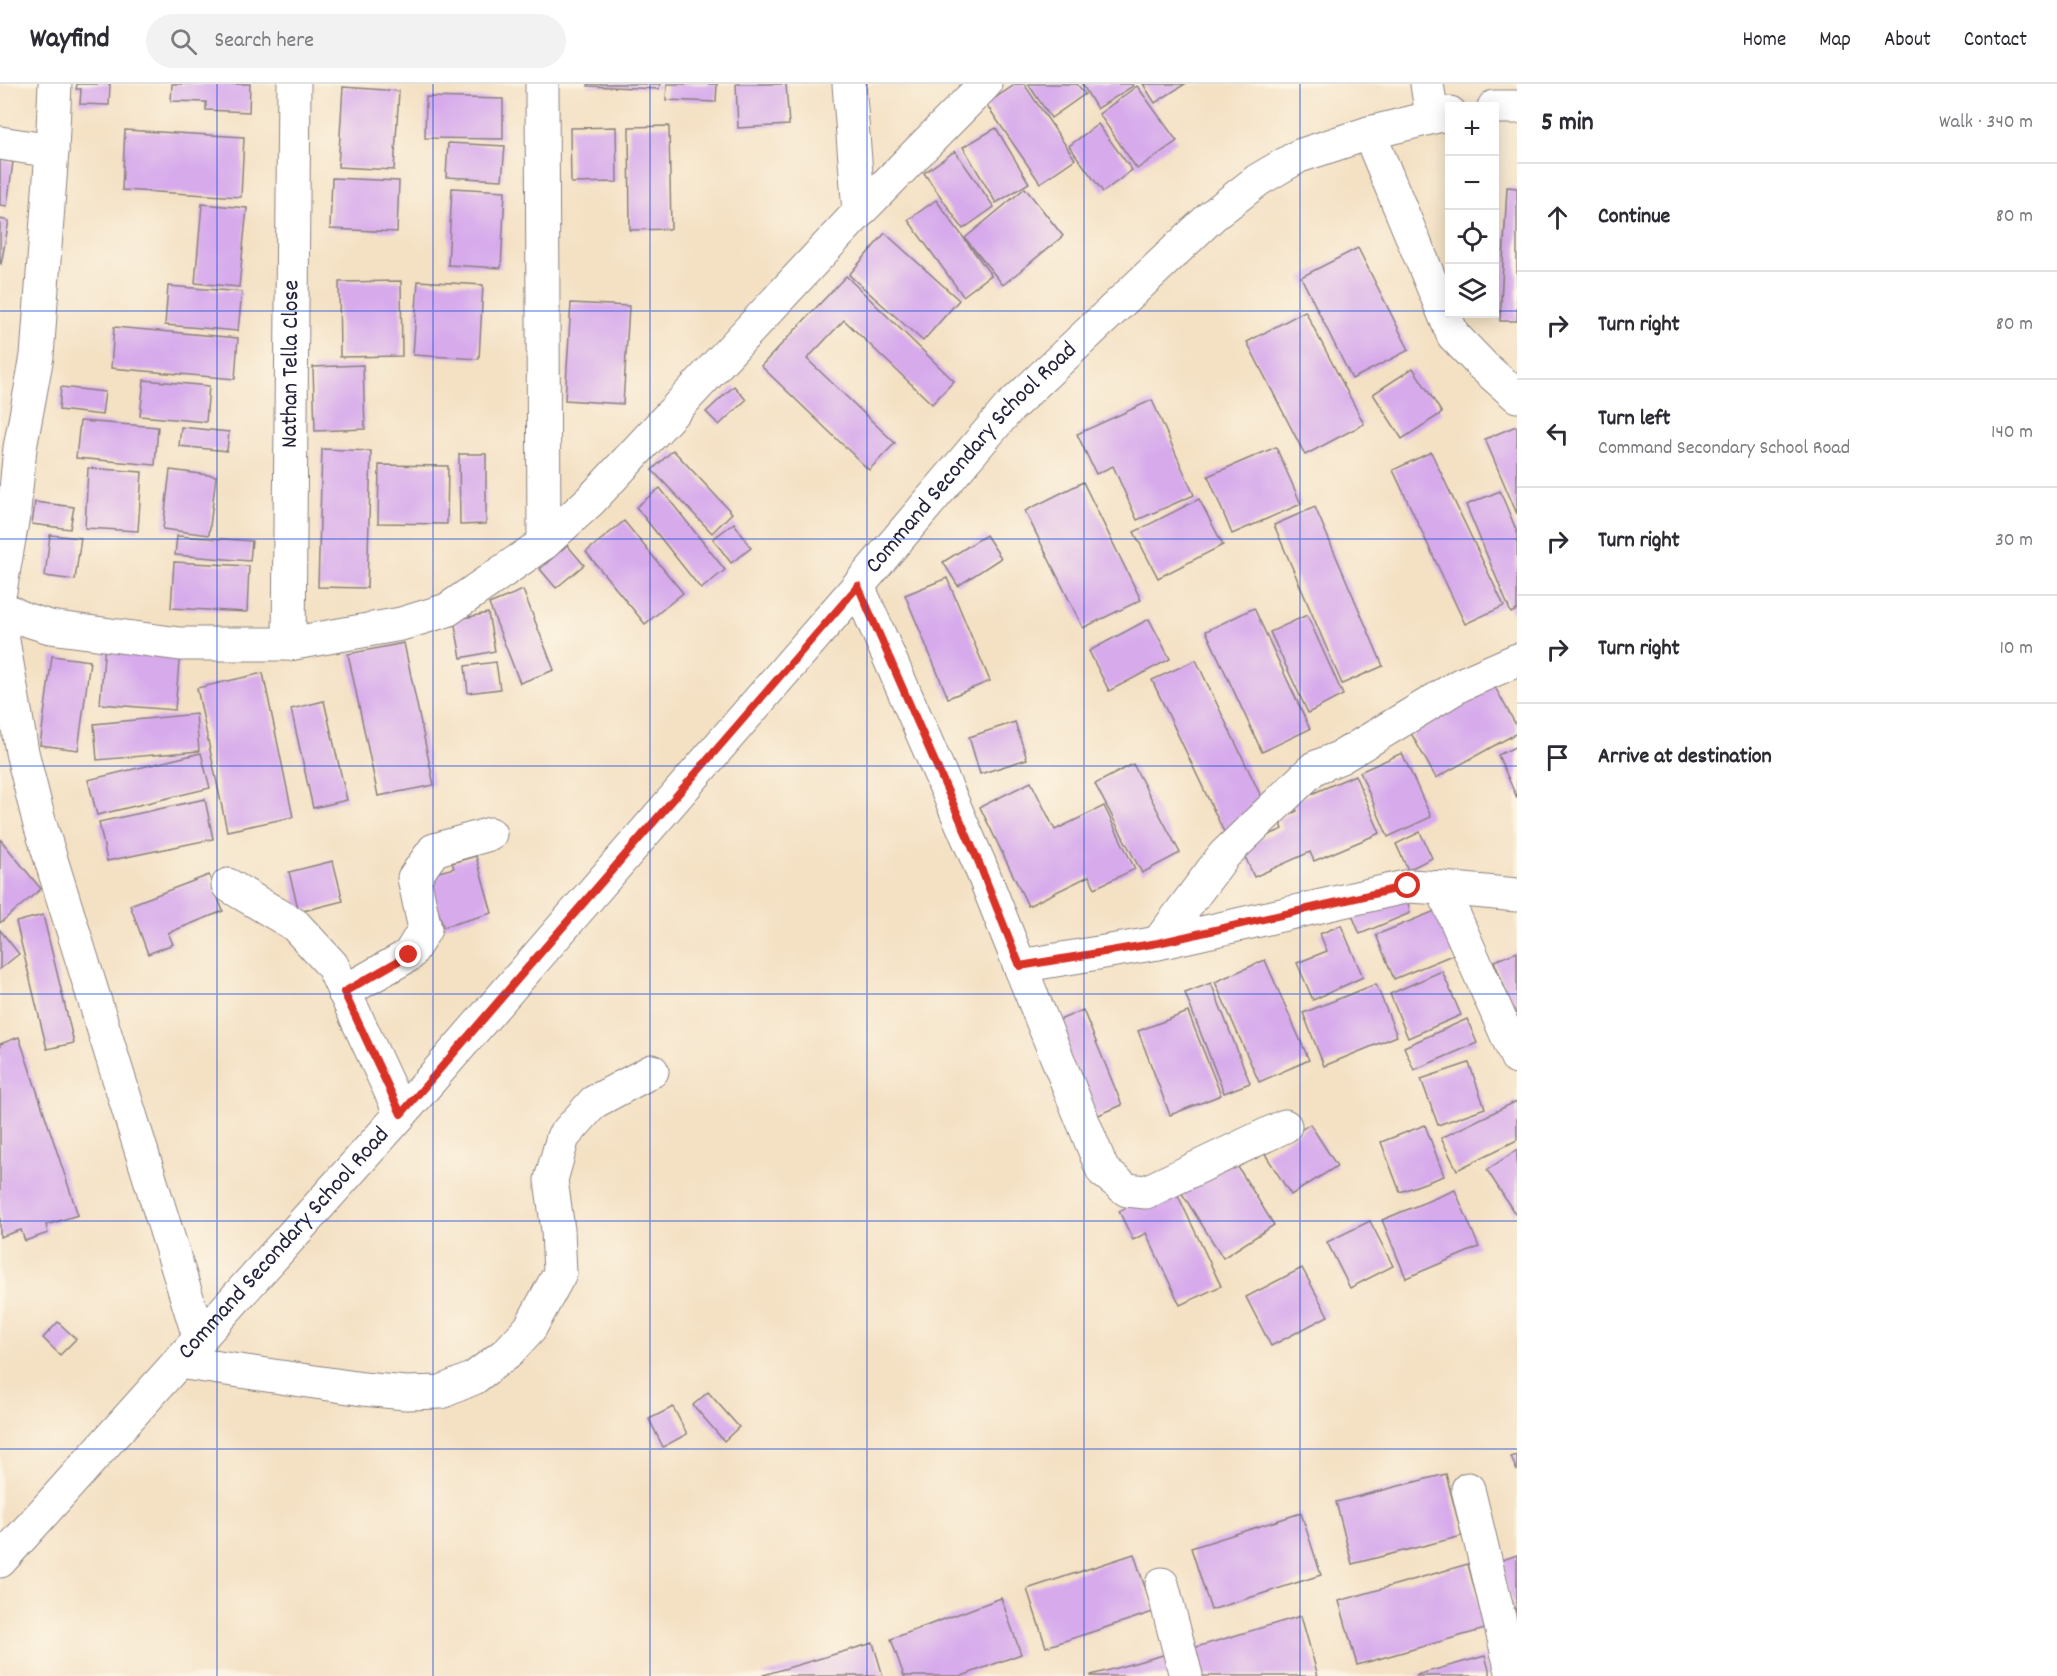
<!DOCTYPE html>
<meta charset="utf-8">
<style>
body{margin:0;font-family:Dekko,sans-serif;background:#f2f2f3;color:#2b2b33}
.controls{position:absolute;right:18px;top:18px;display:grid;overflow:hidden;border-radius:0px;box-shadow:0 3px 15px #0003}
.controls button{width:54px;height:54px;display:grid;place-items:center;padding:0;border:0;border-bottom:2px solid #e1e1e2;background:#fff;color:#2b2b33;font:30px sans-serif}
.stop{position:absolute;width:18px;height:18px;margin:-14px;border:4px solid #d93025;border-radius:50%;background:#fff}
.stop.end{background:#d93025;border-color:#fff;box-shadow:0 2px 6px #0008}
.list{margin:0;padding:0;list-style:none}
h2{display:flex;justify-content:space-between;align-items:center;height:78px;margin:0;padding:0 24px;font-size:26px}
h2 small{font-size:20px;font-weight:400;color:#7c7c81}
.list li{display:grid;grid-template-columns:39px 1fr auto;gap:18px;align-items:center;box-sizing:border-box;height:108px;padding:0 24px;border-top:2px solid #e1e1e2}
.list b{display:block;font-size:22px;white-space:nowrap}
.list p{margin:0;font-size:20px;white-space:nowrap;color:#7c7c81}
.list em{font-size:20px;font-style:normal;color:#7c7c81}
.icon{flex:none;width:33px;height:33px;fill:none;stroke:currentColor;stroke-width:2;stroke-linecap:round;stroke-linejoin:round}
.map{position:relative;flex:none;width:1517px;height:1592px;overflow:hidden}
header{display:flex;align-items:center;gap:36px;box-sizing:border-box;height:84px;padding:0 30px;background:#fff;border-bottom:2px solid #e1e1e2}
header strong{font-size:28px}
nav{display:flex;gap:33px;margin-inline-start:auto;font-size:21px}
.search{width:420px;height:54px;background:#f2f2f3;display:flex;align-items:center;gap:15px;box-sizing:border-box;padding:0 21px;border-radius:33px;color:#7c7c81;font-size:22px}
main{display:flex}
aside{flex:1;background:#fff}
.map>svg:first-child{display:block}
.building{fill:#d7aaec}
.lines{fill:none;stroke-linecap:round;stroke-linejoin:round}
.minor-casing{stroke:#8b8280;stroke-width:35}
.major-casing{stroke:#8b8280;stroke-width:35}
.minor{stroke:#fff;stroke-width:33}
.major{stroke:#fff;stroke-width:33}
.route{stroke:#d93025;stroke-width:8}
.grid{fill:none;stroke:#1d4ed8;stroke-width:1.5;stroke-opacity:0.55}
.labels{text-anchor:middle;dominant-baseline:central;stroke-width:5;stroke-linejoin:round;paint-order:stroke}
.street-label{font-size:24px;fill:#22223b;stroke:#fcf5e5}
</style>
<header>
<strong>Wayfind</strong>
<div class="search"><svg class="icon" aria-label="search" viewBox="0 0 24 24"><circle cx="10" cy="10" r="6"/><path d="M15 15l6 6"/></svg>Search here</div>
<nav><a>Home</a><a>Map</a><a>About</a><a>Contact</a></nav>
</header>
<main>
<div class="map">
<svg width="1517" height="1592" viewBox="0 0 1517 1592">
<rect width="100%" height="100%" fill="#fcf5e5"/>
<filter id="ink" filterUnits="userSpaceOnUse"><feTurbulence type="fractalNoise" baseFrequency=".0167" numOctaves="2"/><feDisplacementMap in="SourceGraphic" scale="12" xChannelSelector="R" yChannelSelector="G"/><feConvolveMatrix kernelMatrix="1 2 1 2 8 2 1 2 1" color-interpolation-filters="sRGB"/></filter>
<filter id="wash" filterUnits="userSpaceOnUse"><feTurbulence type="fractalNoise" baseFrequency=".008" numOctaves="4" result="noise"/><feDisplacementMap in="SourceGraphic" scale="24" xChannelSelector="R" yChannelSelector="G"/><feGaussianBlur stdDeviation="1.35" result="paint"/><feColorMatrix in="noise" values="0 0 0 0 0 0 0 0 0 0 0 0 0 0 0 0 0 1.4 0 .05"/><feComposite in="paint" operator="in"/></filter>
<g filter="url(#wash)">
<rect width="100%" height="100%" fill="#f4e1c4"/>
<g id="blocks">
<g class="building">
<path d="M77,0h33l-1,21 -29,-1 1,-15h-5z"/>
<path d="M172,0h78l-1,28 -43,-2v-8l-35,-1z"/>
<path d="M588,0h72l-1,5 -71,-3z"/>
<path d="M667,0h50l-1,18 -50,-2z"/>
<path d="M736,0h50l3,41 -51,3z"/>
<path d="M1016,0h8l51,75 -35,24 -54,-79z"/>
<path d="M1028,0h49l8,10 -34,24z"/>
<path d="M1082,0h50l1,2 -36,23z"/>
<path d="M1143,0h42l-30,19z"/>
<path d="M1137,2l40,55 -40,28 -38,-55z"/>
<path d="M343,3l56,4 -5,79 -56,-3z"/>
<path d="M426,13l77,2v40l-78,-1z"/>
<path d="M1098,40l34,46 -29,22 -34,-46z"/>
<path d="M669,42l2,103 -41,1 -1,-103z"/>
<path d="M616,43l1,55 -46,1 -1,-55z"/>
<path d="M996,44l33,55 -33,20 -33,-56z"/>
<path d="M125,46l119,7 -3,60 -119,-7z"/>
<path d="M448,59l57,3 -3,34 -56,-3z"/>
<path d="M955,67l39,56 -31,22 -39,-56z"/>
<path d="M0,76l13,2 -6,44 -7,-1z"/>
<path d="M332,94l67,3 -2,51 -67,-3z"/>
<path d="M1507,103l10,1v133h-17z"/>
<path d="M452,104l53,3 -4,77 -53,-3z"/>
<path d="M1025,104l38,48 -60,49 -38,-47z"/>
<path d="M936,116l55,75 -28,21 -55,-76z"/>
<path d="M202,120l45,4 -8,79 -44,-4z"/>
<path d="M0,135l9,2 -8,43 -1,-1z"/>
<path d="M885,149l74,67 -36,41 -74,-66z"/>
<path d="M1358,164l51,102 -57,29 -51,-102z"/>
<path d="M846,192l108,105 -22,23 -88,-84 -37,39 88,84 -26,27 -108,-104z"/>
<path d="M401,197l1,75 -62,1 -1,-75z"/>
<path d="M418,197l65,4 -4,74 -66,-4z"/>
<path d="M168,202l74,6 -4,39 -73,-6z"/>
<path d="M571,219l58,3 -6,98 -58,-4z"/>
<path d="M1305,227l59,113 -59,31 -58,-113z"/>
<path d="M114,243l124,11 -3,41 -124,-11z"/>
<path d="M363,281l2,64 -50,2 -2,-64z"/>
<path d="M1413,284l29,45 -40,26 -29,-45z"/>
<path d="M144,296l65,6 -3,36 -66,-6z"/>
<path d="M734,302l12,14 -27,25 -13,-13z"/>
<path d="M61,303l44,5 -3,23 -43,-5z"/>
<path d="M1152,316l42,95 -57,25 -24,-54 -17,8 -19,-40z"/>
<path d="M80,337l78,6 -3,38 -79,-7z"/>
<path d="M1516,342l1,3v85l-32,-75z"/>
<path d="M181,343l48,5 -2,19 -48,-5z"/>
<path d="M1276,363l25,57 -69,30 -24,-58z"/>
<path d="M322,365l49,2 -4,137 -49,-1z"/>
<path d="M673,366l59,63 -20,20 -60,-63z"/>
<path d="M1431,368l73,154 -39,18 -72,-154z"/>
<path d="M459,370h27v70l-26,1z"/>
<path d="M379,381l69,1 -1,58 -69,-1z"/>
<path d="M88,384l54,4 -4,59 -53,-3z"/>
<path d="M170,386l46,6 -7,59 -46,-6z"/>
<path d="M1083,398l58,118 -58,28 -58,-117z"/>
<path d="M660,404l65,82 -24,19 -65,-82z"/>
<path d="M1500,407l17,41v78l-6,3 -45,-108z"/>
<path d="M1199,415l24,46 -65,33 -24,-46z"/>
<path d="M35,418l39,5 -4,22 -38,-5z"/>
<path d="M1315,423l68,159 -41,18 -68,-159z"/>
<path d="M624,437l59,72 -38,31 -59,-72z"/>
<path d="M734,439l17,25 -20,15 -18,-24z"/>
<path d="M50,451l31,3 -6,42 -30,-4z"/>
<path d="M986,451l15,23 -43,28 -15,-24z"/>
<path d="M177,452l75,5 -2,20 -75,-6z"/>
<path d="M567,461l17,20 -28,23 -16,-19z"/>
<path d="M174,478l75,4 -2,46 -76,-4z"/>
<path d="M947,494l43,103 -42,17 -43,-103z"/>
<path d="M523,506l31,80 -34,13 -31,-79z"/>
<path d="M1254,524l56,121 -48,23 -56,-121z"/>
<path d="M488,529l7,38 -34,7 -7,-38z"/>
<path d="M1307,531l36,80 -35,18 -38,-81z"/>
<path d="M1149,535l21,40 -61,32 -20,-40z"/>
<path d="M404,559l30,142 -56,11 -30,-142z"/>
<path d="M105,560l75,6 -5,60 -75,-6z"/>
<path d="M52,572l38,5 -12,89 -38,-5z"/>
<path d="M1196,576l72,151 -44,21 -72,-152z"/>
<path d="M496,578l4,27 -32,4 -3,-27z"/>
<path d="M263,589l30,144 -66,14 -30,-143z"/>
<path d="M1491,596l26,47v6l-81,45 -29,-52z"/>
<path d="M324,617l23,99 -34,8 -22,-99z"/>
<path d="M196,630l3,37 -102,9 -3,-36z"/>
<path d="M1015,638l12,37 -47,15 -11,-37z"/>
<path d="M1517,662v52l-19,-43z"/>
<path d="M201,669l9,35 -113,27 -9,-35z"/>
<path d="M1402,669l29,64 -43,20 -28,-65z"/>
<path d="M1133,680l47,89 -38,20 -47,-89z"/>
<path d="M1355,691l25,58 -66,28 -4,-9 -56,25 -13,-30 42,-18 -4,-10 18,-8 -4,-9z"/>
<path d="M1031,698l24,48 49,-24 31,63 -40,19 -6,-12 -61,30 -48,-99z"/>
<path d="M205,715l8,40 -106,22 -8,-39z"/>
<path d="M1420,748l12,26 -24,12 -12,-26z"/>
<path d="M0,755l41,50 -41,34z"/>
<path d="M476,772l16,57 -49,14 -15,-52 26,-7 -2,-5z"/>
<path d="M333,777l10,40 -44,11 -10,-40z"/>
<path d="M209,791l14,36 -55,22 5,11 -25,10 -18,-49z"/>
<path d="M1406,808l4,21 -50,21 -13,-31z"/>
<path d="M1440,825l17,44 -63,26 -18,-44z"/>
<path d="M43,831l31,128 -27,6 -31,-127z"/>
<path d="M1341,841l22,52 -50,23 -16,-37 30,-12 -7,-17z"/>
<path d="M0,846l19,24 -19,15z"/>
<path d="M1517,868v67l-23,-58z"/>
<path d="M1265,876l44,100 -50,22 -44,-100z"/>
<path d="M1442,887l19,44 -53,23 -18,-44z"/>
<path d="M1211,899l39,100 -26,10 -39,-100z"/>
<path d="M1376,900l21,52 -73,30 -21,-53z"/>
<path d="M1083,926l39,95 -33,14 -39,-95z"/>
<path d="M1188,928l33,83 -51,20 -32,-84z"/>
<path d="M1467,935l10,24 -63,27 -10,-23z"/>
<path d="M19,953l59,178 -32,10 2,8 -23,8 -4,-11 -21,7v-193z"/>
<path d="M1469,979l16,45 -47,17 -17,-46z"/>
<path d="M1517,1017v39l-60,30 -16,-32z"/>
<path d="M1310,1040l27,42 -46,29 -26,-41z"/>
<path d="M1425,1041l19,51 -44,16 -19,-50z"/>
<path d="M1517,1066v63l-2,1 -28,-44z"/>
<path d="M1233,1075l41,66 -51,33 -42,-66z"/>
<path d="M1173,1101l48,101 -41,19 -34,-72 -13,7 -14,-29z"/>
<path d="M1455,1106l24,57 -73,31 -24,-58z"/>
<path d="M1370,1137l23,45 -43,22 -23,-46z"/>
<path d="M1302,1184l26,48 -57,30 -25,-49z"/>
<path d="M58,1238l18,17 -16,16 -17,-17z"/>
<path d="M708,1308l31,35 -15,14 -31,-36z"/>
<path d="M673,1323l14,27 -24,13 -14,-28z"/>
<path d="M1517,1371v16l-6,-14z"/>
<path d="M1446,1390l16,62 -110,28 -16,-62z"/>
<path d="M1301,1429l20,62 -110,35 -20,-62z"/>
<path d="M1134,1470l19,58 -107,35 -19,-58z"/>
<path d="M1517,1471v59l-20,-52z"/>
<path d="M1468,1480l17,65 -128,36 -18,-64z"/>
<path d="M1001,1514l20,56 -59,22h-58l-13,-37z"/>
<path d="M1301,1532l17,60h-117l-8,-28z"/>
<path d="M873,1559l10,33h-120v-1z"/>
<path d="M1167,1570l6,22h-82v-1z"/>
<path d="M1485,1572l6,20h-75v-1z"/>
</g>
</g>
</g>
<g filter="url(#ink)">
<use href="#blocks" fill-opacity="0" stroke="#8b8280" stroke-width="1.5"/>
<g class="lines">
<defs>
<g id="minor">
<path d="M542,0l2,459"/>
<path d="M849,0l10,128"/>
<path d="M1427,0l5,32"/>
<path d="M1369,49l84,202 30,31 34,30"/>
<path d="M0,59l52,8"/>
<path d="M858,502l121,277 41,103 138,-23 251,-57 33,2 75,170"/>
<path d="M0,507l14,-81 6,-62 17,-92 15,-205 3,-67"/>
<path d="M0,523l24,12 26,8 130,17h109l112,-20 46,-14 97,-67 47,-43 268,-288 126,-128"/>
<path d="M0,539l22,129 17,69 161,519"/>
<path id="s1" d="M289,560l5,-560"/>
<path d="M228,801l67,40 37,40 69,149"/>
<path d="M1442,804l75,7"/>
<path d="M1158,859l66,-88 90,-87 27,-11 119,-72 57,-25"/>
<path d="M1020,882l83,205 24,19 19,2 139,-66"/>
<path d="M344,908l65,-37 16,-26 -11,-51 20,-28 56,-16"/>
<path d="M178,1278l185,27 43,4 35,-1 33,-14 34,-26 22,-24 30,-55 -2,-43 -7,-50 12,-43 31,-35 58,-31"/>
<path d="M1468,1405l45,187"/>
<path d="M1162,1500l24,92"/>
</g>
<g id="major">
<path d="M1494,23h23"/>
<path id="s2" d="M0,1477l401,-447 457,-528 150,-177 204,-193 46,-36 41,-24 70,-23 81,-20"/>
</g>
</defs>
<use href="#minor" class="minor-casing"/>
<use href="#major" class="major-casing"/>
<use href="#minor" class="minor"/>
<use href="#major" class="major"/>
</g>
</g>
<g class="lines" filter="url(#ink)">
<path class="route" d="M409,871l-65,37 57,122 457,-528 121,277 41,103 138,-23 250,-57"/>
</g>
<path class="grid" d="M217,0v1592M433,0v1592M650,0v1592M867,0v1592M1084,0v1592M1300,0v1592M0,227h1450M1494,227h23M0,455h1517M0,682h1517M0,910h1517M0,1137h1517M0,1365h1517"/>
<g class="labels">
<g class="street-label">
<text stroke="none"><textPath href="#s1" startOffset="280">Nathan Tella Close</textPath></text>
<text stroke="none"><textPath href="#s2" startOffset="1470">Command Secondary School Road</textPath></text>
<text stroke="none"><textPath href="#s2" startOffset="426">Command Secondary School Road</textPath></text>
</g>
</g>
</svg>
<div class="controls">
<button>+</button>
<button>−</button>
<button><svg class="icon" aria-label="locate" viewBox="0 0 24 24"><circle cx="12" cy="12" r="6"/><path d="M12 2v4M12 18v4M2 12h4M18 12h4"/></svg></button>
<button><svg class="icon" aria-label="layers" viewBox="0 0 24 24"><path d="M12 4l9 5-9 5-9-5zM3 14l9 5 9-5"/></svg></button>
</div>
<div class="stop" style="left:1408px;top:802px"></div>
<div class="stop end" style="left:409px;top:871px"></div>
</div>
<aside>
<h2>5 min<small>Walk · 340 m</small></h2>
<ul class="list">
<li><svg class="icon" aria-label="ahead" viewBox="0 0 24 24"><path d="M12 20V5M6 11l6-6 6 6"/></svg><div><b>Continue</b></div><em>80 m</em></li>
<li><svg class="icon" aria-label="right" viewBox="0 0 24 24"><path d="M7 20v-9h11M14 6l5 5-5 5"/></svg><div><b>Turn right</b></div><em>80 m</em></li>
<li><svg class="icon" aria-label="left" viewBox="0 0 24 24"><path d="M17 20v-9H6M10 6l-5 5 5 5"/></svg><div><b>Turn left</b><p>Command Secondary School Road</p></div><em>140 m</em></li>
<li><svg class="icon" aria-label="right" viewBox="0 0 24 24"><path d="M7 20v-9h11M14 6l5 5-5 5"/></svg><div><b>Turn right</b></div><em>30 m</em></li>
<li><svg class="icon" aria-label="right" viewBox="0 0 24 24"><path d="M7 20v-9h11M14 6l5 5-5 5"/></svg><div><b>Turn right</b></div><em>10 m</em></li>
<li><svg class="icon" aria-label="arrive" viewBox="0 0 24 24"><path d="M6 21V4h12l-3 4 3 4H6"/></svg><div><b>Arrive at destination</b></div></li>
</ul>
</aside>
</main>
